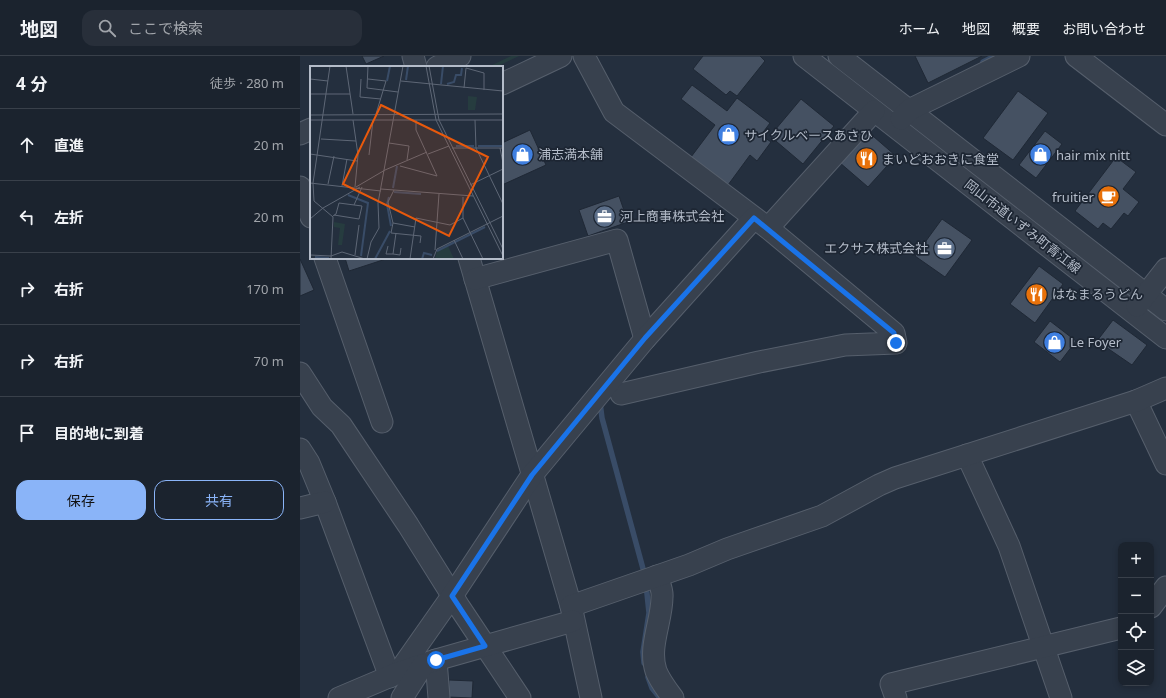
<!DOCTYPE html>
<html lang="ja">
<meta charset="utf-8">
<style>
body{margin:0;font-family:"Noto Sans","Noto Sans JP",sans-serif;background:#282f3a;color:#f1f3f6}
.controls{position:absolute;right:12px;bottom:12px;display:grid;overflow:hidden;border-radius:8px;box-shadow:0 2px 6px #0003}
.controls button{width:36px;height:36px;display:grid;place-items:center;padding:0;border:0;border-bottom:1px solid #39404a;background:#1b232e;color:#f1f3f6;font:20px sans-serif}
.stop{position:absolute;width:12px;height:12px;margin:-9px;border:3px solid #1a73e8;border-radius:50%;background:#fff}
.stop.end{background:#1a73e8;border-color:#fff;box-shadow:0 1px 4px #0008}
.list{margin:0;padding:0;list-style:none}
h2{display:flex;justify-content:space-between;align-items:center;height:52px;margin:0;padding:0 16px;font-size:17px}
h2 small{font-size:13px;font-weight:400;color:#a0a4aa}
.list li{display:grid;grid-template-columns:26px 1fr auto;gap:12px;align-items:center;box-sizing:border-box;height:72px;padding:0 16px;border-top:1px solid #39404a}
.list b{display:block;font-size:15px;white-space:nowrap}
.list em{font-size:13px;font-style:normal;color:#a0a4aa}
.actions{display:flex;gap:8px;padding:12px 16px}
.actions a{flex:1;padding:9px 0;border:1px solid #8ab4f8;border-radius:12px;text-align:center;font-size:14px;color:#8ab4f8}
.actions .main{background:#8ab4f8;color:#111}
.icon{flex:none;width:22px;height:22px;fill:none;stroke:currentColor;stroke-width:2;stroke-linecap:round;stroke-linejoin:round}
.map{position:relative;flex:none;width:866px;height:642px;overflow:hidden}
header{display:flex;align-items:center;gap:24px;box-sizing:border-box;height:56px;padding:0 20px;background:#1b232e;border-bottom:1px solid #39404a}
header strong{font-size:19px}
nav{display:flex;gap:22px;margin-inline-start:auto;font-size:14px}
.search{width:280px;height:36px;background:#282f3a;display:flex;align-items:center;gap:10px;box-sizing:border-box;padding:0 14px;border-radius:12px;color:#a0a4aa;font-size:15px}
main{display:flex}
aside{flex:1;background:#1b232e}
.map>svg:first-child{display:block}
.green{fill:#263c3f}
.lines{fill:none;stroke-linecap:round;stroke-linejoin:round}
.stream{stroke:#394c67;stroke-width:5.5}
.building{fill:#455162;stroke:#1f2835}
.minor-casing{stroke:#565f6c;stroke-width:23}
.minor{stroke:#38414e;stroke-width:21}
.route{stroke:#1a73e8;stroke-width:5}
.labels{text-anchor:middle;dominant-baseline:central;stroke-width:3.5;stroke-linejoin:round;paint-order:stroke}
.poi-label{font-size:13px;fill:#b4bcc9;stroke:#1d2633;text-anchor:start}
.street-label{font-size:13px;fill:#b4bcc9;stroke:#1d2633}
.inset-river{fill:none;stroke:#394c67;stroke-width:2}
.inset-road{fill:none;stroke:#5e6776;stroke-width:1}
.view{fill:#e8590c;fill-opacity:0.15;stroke:#e8590c;stroke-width:2}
.inset-edge{fill:none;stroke:#b4bcc9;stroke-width:2}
</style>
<header>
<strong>地図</strong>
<div class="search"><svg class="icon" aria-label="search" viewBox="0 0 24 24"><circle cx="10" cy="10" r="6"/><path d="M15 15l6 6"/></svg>ここで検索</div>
<nav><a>ホーム</a><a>地図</a><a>概要</a><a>お問い合わせ</a></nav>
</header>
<main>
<aside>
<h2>4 分<small>徒歩 · 280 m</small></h2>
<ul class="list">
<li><svg class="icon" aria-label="ahead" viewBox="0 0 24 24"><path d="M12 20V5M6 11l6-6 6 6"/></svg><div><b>直進</b></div><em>20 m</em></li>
<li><svg class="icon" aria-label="left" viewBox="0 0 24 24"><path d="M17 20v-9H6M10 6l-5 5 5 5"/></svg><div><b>左折</b></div><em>20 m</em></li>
<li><svg class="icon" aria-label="right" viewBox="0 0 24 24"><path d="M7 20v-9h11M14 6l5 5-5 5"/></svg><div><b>右折</b></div><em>170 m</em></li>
<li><svg class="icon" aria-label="right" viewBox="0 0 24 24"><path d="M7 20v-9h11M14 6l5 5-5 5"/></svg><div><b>右折</b></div><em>70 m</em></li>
<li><svg class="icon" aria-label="arrive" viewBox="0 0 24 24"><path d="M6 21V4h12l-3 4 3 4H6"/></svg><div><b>目的地に到着</b></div></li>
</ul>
<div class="actions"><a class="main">保存</a><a>共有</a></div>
</aside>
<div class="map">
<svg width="866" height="642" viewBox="0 0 866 642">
<rect width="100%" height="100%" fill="#242f3e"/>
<path class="green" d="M211,0h8l-23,11h-8z"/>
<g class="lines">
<g class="stream">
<path d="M683,6l12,-6"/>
<path d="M300,346l2,16 43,158"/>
<path d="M344,607l-1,-11 6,-39 -3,-29"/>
<path d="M348,621l4,11 8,10"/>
</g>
</g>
<g class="building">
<path d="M62,0h22l-18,8z"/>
<path d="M403,0h57l5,5 -28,35 -7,-5 -4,4 -33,-26z"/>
<path d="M615,0h67l-54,27z"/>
<path d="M392,29l35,26 10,-13 33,25 -9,12 10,7 -14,19 -7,-6 -22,30 -37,-28 24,-32 -34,-26z"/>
<path d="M718,35l30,22 -35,47 -30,-22z"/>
<path d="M501,43l33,27 -31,38 -33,-28z"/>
<path d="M230,74l16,35 -44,20v-42z"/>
<path d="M566,74l30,26 -28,31 -29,-25z"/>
<path d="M745,75l17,13 -26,34 -17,-13z"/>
<path d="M816,101l20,15 -13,17 16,13 -11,14 -4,-3 -13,16 -8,-6 -5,6 -23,-18z"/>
<path d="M319,140l9,26 -40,14 -9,-26z"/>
<path d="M642,163l30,21 -27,37 -30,-21z"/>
<path d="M45,202h44l-40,13z"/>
<path d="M0,203l14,31 -14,6z"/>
<path d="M739,210l24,18 -28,39 -25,-19z"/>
<path d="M813,264l34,25 -15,20 -35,-24z"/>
<path d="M750,265l26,20 -16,21 -26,-20z"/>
<path d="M149,624l24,1 -1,17 -24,-1z"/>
</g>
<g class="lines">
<defs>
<g id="minor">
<path d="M113,0l3,11"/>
<path d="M284,0l30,56 154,116 126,105 2,10 -51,2 -86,17 -138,32"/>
<path d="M504,0l362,282"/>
<path d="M539,0l327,254"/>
<path d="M776,0l90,69"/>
<path d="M137,11l23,-11"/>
<path d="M202,28l59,-28"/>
<path d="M601,63l8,-9 110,-54"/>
<path d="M0,78l11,-5"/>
<path d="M0,131l11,30"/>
<path d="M468,172l106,-117"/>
<path d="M25,202l57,164"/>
<path d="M169,202l102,348 20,92"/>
<path d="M175,223l142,-39 28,99"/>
<path d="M837,250l29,-37"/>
<path d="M0,317l22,34 19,18 67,100 52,83 60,90"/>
<path d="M836,345l30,63"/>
<path d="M0,393l9,14 16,39 65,175"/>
<path d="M667,399l42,91 52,152"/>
<path d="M0,452l25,-6"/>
<path d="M357,520c2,7 6,14 5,21 0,24 -14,50 -6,74 4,10 11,19 17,27"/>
<path d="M271,550l118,-41 38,-16 95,-33 57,-31 16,-7 241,-77 30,-13"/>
<path d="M851,551l15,-20"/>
<path d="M136,604l3,38"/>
<path d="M98,617l54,-77 80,-121 113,-136 109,-121"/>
<path d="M39,642l59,-25 38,-13 137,-39"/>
<path d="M102,642l21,-33"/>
<path d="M596,642l-5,-14 230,-56"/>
</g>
</defs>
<use href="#minor" class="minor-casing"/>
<use href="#minor" class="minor"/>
</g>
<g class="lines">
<path class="route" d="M136,604l49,-14 -33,-50 80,-121 113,-137 109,-120 140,115 2,10"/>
</g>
<defs>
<symbol id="shop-disc" viewBox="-11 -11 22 22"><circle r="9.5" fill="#3f7fe0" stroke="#1d2633"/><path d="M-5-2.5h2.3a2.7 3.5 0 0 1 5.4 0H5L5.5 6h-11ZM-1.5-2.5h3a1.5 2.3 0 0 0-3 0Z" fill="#fff"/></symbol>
<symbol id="restaurant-disc" viewBox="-11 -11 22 22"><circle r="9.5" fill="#e8710a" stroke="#1d2633"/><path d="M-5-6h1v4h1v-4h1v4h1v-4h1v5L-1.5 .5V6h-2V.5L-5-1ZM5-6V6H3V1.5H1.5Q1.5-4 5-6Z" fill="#fff"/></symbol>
<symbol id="cafe-disc" viewBox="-11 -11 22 22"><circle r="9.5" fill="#e8710a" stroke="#1d2633"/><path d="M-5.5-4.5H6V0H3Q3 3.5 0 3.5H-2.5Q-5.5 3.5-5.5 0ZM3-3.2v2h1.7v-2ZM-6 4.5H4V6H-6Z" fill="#fff"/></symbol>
<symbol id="office-disc" viewBox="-11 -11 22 22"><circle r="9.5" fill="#5c6f8a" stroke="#1d2633"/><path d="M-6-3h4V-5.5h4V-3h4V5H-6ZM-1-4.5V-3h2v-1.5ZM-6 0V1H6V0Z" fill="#fff"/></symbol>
</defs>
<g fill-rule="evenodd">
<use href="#shop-disc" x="416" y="66" width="25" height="25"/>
<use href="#shop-disc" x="210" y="86" width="25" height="25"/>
<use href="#shop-disc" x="728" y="86" width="25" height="25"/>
<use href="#restaurant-disc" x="554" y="90" width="25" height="25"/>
<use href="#cafe-disc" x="796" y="128" width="25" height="25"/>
<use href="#office-disc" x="292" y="148" width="25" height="25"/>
<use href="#office-disc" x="632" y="180" width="25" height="25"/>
<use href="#restaurant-disc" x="724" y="226" width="25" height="25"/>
<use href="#shop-disc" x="742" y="274" width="25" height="25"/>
</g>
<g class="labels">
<g class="poi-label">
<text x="444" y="79">サイクルベースあさひ</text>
<text x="238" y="98">浦志満本舗</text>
<text x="756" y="99">hair mix nitt</text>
<text x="582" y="103">まいどおおきに食堂</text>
<text x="794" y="141" text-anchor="end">fruitier</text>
<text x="320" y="160">河上商事株式会社</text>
<text x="628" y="192" text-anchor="end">エクサス株式会社</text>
<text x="752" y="238">はなまるうどん</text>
<text x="770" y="286">Le Foyer</text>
</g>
<g class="street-label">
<text transform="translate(723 170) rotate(38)">岡山市道いずみ町青江線</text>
</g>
</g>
<g transform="translate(10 10)">
<rect width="193" height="193" fill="#242f3e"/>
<path d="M158,30l9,1 -2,13h-7zM24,156l11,2 -3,21h-4l2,-17 -6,-1zM138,180l6,13h-19l2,-8z" fill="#263c3f"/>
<path class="inset-river" d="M96,14l2,-14M77,15l3,-15M131,18l2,-18M137,18l7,-2 2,-7h5l1,-7M146,80h18M168,80h25M83,122l4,-22M84,126l27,2M38,129l20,8 -7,53M79,131l-2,7 4,22M127,185l48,-24M5,191l14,1M65,193l15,-28M112,193l2,-6 8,2"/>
<path class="inset-road" d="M20,0l-17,117 1,18 19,16 -2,42M36,0l7,48M58,0l-1,22 31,4M116,0l10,54 67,136M119,0l10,54 64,129M156,2l18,5v17M0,13l18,2M51,13l-1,18 21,2M58,13l18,2 -10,33M91,15l102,10M154,22l2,-20M0,28h40M0,49l193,-1M0,54h193M43,54l5,35 -3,32M165,54l1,28 27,56M11,73l35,2M79,77l20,3 -2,14M142,82h51M190,82l3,15M0,88l47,7M118,88l21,-8M59,89l4,-35M90,100l37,10 -21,-46v-10M0,117l71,8M18,118l6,-28M160,119l33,-16M32,120l5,-27M46,121l29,-17 42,-18M71,123l92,7M84,124l-6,12 5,21 22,4M153,131v21l20,41M44,139l8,-18M23,150l3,-2 3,-11 23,3 -3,13 -25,-4M0,153l13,-11 37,-21M83,157l-2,10 30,3 -1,7M86,167l-3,21 7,1 1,-7M144,174l9,19M78,180l-2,8h7M125,184l4,-56M0,189l21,1 11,-4 23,7M45,189l4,-30M57,193l4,-17 8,-14 -1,-25 25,-137M100,193l6,-41 34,7 13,-7M123,193l4,-10 66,-33"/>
<path class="view" d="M71,39l107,52 -39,79 -106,-52z"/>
<rect width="193" height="193" class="inset-edge"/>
</g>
</svg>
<div class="controls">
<button>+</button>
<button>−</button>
<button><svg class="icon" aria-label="locate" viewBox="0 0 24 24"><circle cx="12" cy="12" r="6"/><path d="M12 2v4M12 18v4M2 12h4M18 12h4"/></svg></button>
<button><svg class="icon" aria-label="layers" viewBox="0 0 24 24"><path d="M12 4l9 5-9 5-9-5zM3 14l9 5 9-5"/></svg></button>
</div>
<div class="stop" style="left:136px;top:604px"></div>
<div class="stop end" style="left:596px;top:287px"></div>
</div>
</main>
